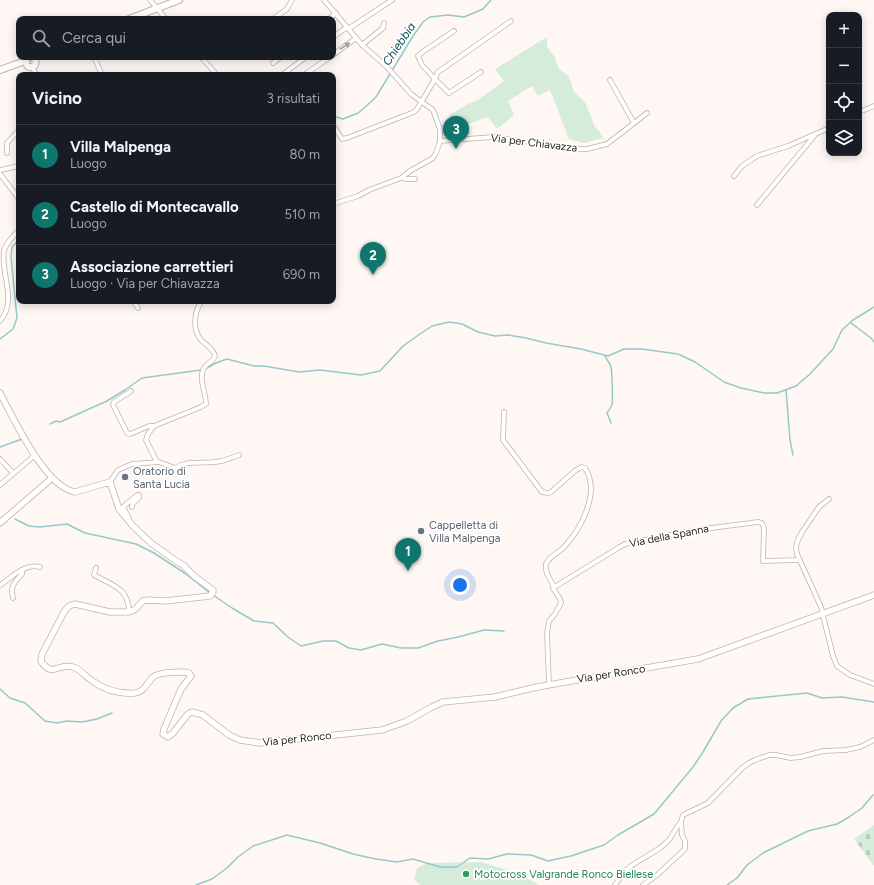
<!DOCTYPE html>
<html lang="it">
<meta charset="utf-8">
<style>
body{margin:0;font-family:Figtree,sans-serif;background:#20242c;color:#f1f3f6}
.controls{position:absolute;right:12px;top:12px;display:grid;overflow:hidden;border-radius:8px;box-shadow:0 2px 10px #0003}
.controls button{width:36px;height:36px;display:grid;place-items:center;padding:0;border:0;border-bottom:1px solid #363941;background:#171b24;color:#f1f3f6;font:20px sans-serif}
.you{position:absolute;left:460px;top:585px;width:14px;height:14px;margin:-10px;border:3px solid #fff;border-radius:50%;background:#1a73e8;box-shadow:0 0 0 6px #1a73e833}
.badge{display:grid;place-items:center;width:26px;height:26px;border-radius:50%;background:#0f766e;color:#fff;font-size:13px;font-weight:700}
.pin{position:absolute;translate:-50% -33px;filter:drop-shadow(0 1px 2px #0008)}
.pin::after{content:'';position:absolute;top:21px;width:14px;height:12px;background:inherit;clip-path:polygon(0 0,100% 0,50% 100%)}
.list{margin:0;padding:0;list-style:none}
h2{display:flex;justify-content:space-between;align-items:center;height:52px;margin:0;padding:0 16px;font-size:17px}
h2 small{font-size:13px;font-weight:400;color:#9ea1a6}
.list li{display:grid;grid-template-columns:26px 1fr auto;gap:12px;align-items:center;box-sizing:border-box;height:60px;padding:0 16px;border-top:1px solid #363941}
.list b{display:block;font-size:15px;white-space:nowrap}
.list p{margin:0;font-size:13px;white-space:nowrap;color:#9ea1a6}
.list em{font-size:13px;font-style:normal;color:#9ea1a6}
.icon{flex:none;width:22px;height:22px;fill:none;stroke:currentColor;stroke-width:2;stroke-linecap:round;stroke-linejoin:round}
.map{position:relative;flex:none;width:874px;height:885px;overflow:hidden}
.search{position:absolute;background:#171b24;box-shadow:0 2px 10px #0003;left:16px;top:16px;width:320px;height:44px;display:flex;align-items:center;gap:10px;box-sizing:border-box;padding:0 14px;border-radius:8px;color:#9ea1a6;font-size:15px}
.panel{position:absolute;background:#171b24;box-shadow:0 2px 10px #0003;left:16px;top:72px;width:320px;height:232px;border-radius:8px}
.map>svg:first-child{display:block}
.green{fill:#d6ecda}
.cemetery{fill:url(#cemetery-stones)}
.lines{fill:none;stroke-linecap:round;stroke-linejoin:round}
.stream{stroke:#96c9c9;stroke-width:1.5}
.minor-casing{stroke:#bfb3ad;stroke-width:5.5}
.tertiary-casing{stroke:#bfb3ad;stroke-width:7}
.secondary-casing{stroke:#bfb3ad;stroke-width:8}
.minor{stroke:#fff;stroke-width:4}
.tertiary{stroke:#fff;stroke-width:5.5}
.secondary{stroke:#fff;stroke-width:6}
.oneway{fill:#a09d9c}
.worship-dot{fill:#6b7280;stroke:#fff;stroke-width:1.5}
.leisure-dot{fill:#2e9e5b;stroke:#fff;stroke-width:1.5}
.labels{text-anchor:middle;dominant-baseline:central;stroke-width:3.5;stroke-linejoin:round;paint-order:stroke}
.street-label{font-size:11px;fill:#2b2624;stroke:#fff}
.worship-label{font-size:11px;fill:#5b616d;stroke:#fff;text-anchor:start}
.leisure-label{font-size:11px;fill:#27864d;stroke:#fff;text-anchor:start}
.water-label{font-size:12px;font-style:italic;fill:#045253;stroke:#fff}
</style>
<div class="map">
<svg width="874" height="885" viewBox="0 0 874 885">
<defs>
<pattern id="cemetery-stones" width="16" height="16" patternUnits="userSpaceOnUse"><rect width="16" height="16" fill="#d6ecda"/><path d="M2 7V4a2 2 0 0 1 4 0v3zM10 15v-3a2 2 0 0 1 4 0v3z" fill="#b8cabb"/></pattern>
</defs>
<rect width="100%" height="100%" fill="#fff7f4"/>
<g class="green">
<path d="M547,37v10l7,9 5,13 10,8 5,15 11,10 10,25 4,4 4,7 -19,5 -15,-4 -19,-49 -12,6 -6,-10 -24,15 6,14 -14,12 -4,1 -8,-11 -34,12 -5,-14 21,-12 8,-3 26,-19 -9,-12z"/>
<path d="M481,862c20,6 40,12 58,23h-119l-6,-5 3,-12 10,-5z"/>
</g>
<path class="cemetery" d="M874,825v41l-20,-27z"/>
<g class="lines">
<g class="stream">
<path d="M333,116l10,3 15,-6 5,-4 13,-12 37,-61 10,-14 7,-5 18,-2 16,2 19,-8 8,-9"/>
<path d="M851,323l20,15 3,4"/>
<path d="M0,339l13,-10 4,-11 -6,-61 1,-10 7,-7"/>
<path d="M605,356c1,3 5,7 6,11 1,3 2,35 1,38 -1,2 -3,5 -5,8l4,10"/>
<path d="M205,369l11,-6 11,-4 27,7h10l35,6 21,-2 41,5 19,-4 23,-25 17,-12 12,-8 17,-4 13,2 16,8 17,4 13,-1 18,3 20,5 35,6 27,7 16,-7h18l36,5 17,8 29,20 17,6 23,5h13l19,-7 14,-12 23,-25 9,-19 11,-10 21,-13"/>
<path d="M786,390l4,50 3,15"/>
<path d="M50,424l6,-3 4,1 47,-21 18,-11 17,-12 59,-8"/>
<path d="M0,447l22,-8"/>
<path d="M15,519l14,7 11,1 27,-3 18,9 51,11 18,9 32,21 24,19"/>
<path d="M213,595l19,13 22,13 19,2 15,14 13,9 22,-5h13l13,7 12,2 21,-6 19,4h17l20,-7 20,-4 26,-7 20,1"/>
<path d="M0,689l10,9 15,5 20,18 12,2 10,-2 15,1 15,-3 15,-6"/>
<path d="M196,885l16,-6 15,-11 11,-11 15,-11 34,-11 33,8 33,11 23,5 21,3 16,-3 27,8h17l13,-9 18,1 19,-5 24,1 17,6 23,-5 33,-11 14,-10 36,-21 39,-47 10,-15 18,-31 12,-13 15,-9 59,-6 15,5 20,-1 32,5"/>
<path d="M727,885l10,-7 10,-13 16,-12 45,-22 29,-7 12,-7 13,-9 11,-13"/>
</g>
<defs>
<g id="minor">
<path d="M150,0l16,19"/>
<path d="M324,0l38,45 24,21 25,28 22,16 7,19v12l-4,12 -3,5 -23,13 -9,7 -32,12 -11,6 -25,8"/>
<path d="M273,19l14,-10 5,-9"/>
<path d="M329,19l7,-6"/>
<path d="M348,29l44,-29"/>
<path d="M454,31l-33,22 -3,3 4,9 13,14 3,-7 73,-51"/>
<path d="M333,37l14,-10"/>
<path d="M362,45l21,-17 1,-5"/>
<path d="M333,55l23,-17"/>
<path d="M94,57l8,18"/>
<path d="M201,57l16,18"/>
<path d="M273,63l8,-6"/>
<path d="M32,67l5,8"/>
<path d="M282,75l24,-18"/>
<path d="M304,75l26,-18"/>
<path d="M610,80l24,43"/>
<path d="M859,112l15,-6"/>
<path d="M333,125l9,14 5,-1 67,-26 3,-3 18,-30 14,14 32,-21"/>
<path d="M440,141l53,-4 86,12h8l20,-5 40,-31"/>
<path d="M7,153v-10l12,-13"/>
<path d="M0,170l19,-4"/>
<path d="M0,174l19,25"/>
<path d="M734,176l8,-10 15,-10 31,-10 41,-18"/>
<path d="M403,177l2,2h10"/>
<path d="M757,205l58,-70"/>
<path d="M133,301l5,7"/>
<path d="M0,321c18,-20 0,-48 4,-71 3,-8 9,-14 15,-20"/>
<path d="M131,391l-17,11 -1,3 14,28 3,1 19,-8h5"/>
<path d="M504,412l-1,28 39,52 6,1 3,-1 25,-22 6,-3 3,1c16,24 -4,61 -21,79 -5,6 -15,9 -18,17 -2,8 5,16 8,23"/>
<path d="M0,459l13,14"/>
<path d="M157,462l-11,-22 2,-6 6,-8 47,-19 5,-3c0,-12 -8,-25 -2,-36 3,-5 9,-6 11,-12 -2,-8 -9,-11 -14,-16 -9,-11 -7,-29 1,-39"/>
<path d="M110,482l8,-12 14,-6 27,-2 16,6c14,-9 30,-3 46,-7 6,-1 12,-4 18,-6"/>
<path d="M0,485l34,-29"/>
<path d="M829,499l-10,8 -17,25 -5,10 -1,6 1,6 24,53 12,49 4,10 13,9 24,9"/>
<path d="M129,518l-6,-11 14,-12h2v3l-6,5 -1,4"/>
<path d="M96,568l-2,7c18,10 35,13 35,37"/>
<path d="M0,585c13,-8 24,-22 40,-18"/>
<path d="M13,598c-3,-12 1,-15 9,-24v-3"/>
<path d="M549,684l-2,-51 2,-12 6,-7 6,-11 -1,-4 -7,-11 65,-40 7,-4 71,-14 62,-8 4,1 2,5 -1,33 36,-1"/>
<path d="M615,885c4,-5 7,-11 11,-15 12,-11 29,-16 41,-28 6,-6 8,-14 14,-20"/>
<path d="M643,885l14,-10 28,-26v-8l-3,-6 -1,-13 2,-7 25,-12 34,-35 7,-5 6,-3 14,-5h7l15,3 9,-1 23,-6 23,-1 14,-3 14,-7"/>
</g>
<g id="tertiary">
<path d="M0,393c14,26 45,94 75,99l35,-10 9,27 14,17 18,17 25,18 7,4 11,11 19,14v2l-3,4 -45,5 -17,-1 -5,1 -9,9 -5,2h-19l-35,-8 -6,2 -5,6 -22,42 -1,7c12,18 17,1 32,6 7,2 12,9 18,13 12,9 28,14 44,13 9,-1 12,-10 18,-16 6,-5 29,-6 36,-4l2,3 -10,13 -17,40 -1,5 5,3 5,-4 15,-19 4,-2 11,3 26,20 11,5 20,3 122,-13 25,-9 25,-14 11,-5 52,-5 42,-10 161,-28 176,-64"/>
<path d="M0,523l52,-45"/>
</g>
<g id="secondary">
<path d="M129,19l50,-19"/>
<path d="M28,57l-2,3c-1,13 16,6 7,-3"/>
<path d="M0,70l25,-9"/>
</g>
</defs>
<use href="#minor" class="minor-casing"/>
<use href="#tertiary" class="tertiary-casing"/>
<use href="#secondary" class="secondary-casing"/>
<use href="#minor" class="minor"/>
<use href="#tertiary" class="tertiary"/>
<use href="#secondary" class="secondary"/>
</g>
<defs><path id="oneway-solid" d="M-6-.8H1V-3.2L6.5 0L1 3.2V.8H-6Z"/></defs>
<use class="oneway" href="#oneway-solid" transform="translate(345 46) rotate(-35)"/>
<g class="worship-dot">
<circle cx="125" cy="477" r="4"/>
<circle cx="421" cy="531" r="4"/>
</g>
<circle class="leisure-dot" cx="466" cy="874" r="4"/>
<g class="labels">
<g class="street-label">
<text transform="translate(534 143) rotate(7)">Via per Chiavazza</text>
<text transform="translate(669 536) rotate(-11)">Via della Spanna</text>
<text transform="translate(611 674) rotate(-9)">Via per Ronco</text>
<text transform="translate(297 739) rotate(-6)">Via per Ronco</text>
</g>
<g class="worship-label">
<text x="133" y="471">Oratorio di<tspan x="133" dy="13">Santa Lucia</tspan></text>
<text x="429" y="525">Cappelletta di<tspan x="429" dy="13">Villa Malpenga</tspan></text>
</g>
<g class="leisure-label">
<text x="474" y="874">Motocross Valgrande Ronco Biellese</text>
</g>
<g class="water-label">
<text transform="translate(399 44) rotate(-56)">Chiebbia</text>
</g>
</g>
</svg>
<div class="controls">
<button>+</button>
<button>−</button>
<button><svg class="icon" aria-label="locate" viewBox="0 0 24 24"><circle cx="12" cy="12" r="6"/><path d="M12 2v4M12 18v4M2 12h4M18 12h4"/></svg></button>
<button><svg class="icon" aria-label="layers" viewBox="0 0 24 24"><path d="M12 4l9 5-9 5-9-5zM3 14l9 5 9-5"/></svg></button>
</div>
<div class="you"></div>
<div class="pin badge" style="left:408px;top:571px">1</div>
<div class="pin badge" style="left:373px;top:275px">2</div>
<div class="pin badge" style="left:456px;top:149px">3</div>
<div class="search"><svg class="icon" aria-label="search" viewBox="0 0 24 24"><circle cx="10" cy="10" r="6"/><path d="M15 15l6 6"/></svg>Cerca qui</div>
<section class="panel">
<h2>Vicino<small>3 risultati</small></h2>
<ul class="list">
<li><span class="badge">1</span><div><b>Villa Malpenga</b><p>Luogo</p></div><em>80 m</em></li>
<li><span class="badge">2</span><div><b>Castello di Montecavallo</b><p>Luogo</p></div><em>510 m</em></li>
<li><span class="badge">3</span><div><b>Associazione carrettieri</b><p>Luogo · Via per Chiavazza</p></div><em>690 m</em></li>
</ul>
</section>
</div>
